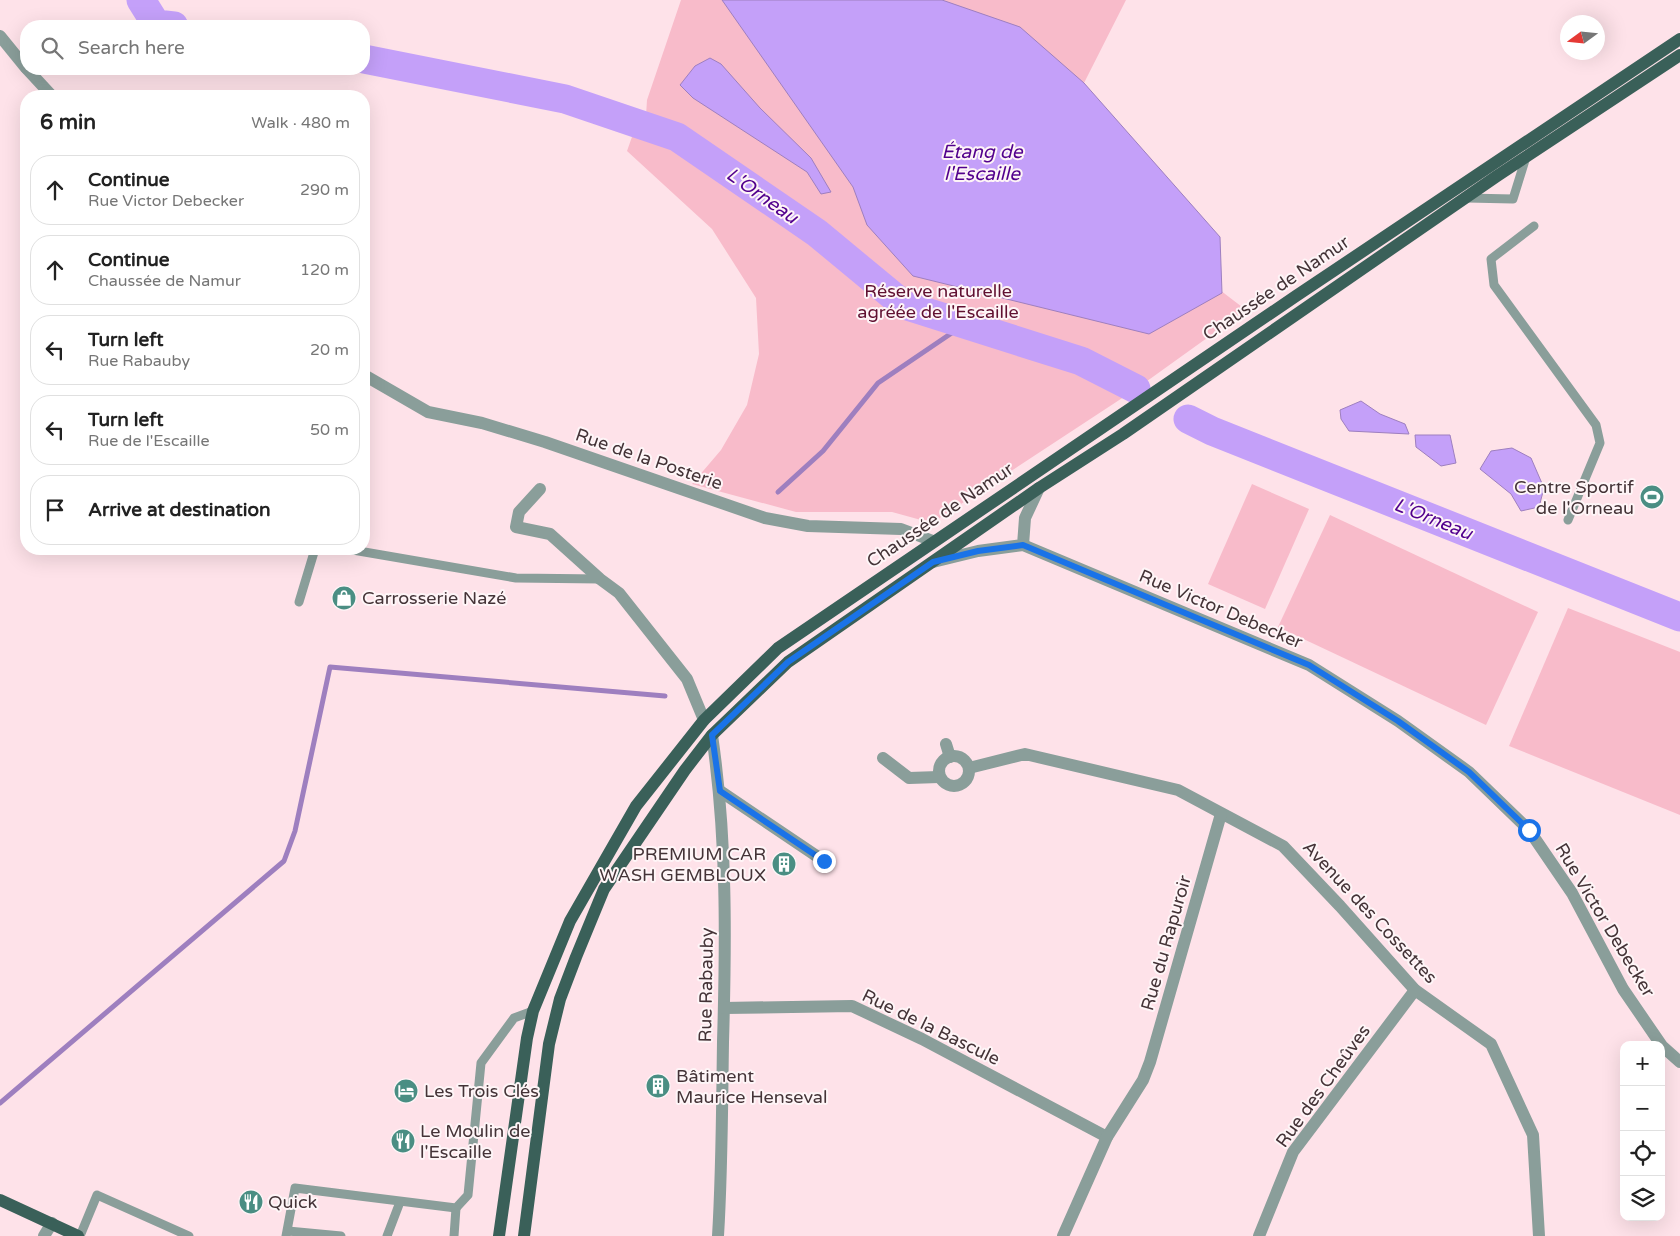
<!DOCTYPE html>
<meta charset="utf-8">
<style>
body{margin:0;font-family:"Varela Round",sans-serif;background:#f2f2f2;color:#222}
.controls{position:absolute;right:15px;bottom:15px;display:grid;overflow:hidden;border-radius:10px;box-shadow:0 5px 20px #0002}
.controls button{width:45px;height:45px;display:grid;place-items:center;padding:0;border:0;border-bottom:1px solid #e0e0e0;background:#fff;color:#222;font:25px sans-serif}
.compass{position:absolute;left:1560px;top:15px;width:45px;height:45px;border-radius:50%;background:#fff;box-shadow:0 5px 20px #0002;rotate:255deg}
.stop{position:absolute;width:15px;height:15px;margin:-11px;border:4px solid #1a73e8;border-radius:50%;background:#fff}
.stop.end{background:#1a73e8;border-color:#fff;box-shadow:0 1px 5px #0008}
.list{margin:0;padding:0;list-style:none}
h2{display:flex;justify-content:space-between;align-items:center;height:65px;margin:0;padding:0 20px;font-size:21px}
h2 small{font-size:16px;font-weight:400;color:#767676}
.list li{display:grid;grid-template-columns:32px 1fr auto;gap:15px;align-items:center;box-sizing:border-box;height:70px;margin:0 10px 10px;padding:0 10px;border:1px solid #e0e0e0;border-radius:20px}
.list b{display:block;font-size:19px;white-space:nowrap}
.list p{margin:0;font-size:16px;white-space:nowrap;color:#767676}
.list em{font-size:16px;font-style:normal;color:#767676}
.icon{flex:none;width:28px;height:28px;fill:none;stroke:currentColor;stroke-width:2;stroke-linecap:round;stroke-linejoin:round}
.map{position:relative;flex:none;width:1680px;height:1236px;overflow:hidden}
.search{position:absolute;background:#fff;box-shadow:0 5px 20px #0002;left:20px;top:20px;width:350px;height:55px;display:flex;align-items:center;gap:12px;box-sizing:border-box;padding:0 18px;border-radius:20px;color:#767676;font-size:19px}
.panel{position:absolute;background:#fff;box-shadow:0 5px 20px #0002;left:20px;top:90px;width:350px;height:465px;border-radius:20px}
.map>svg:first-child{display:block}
.green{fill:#f8bbca}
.water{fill:#c4a0f9;stroke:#9e7fbf}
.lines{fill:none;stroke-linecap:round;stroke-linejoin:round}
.stream{stroke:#9e7fbf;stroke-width:5}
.river{stroke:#c4a0f9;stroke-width:29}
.lane{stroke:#8a9e9a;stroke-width:9}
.street{stroke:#8a9e9a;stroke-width:12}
.primary{stroke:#3a6059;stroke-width:12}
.route{stroke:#1a73e8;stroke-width:6}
.labels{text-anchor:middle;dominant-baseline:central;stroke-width:4;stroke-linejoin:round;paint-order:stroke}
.street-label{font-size:18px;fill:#443337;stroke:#fef5f7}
.park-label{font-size:18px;fill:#601031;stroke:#fef5f7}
.poi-label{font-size:18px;fill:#443337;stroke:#fef5f7;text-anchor:start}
.water-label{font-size:19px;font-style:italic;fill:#52008d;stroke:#fef5f7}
</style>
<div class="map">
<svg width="1680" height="1236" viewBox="0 0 1680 1236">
<rect width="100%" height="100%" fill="#fee2e9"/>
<g class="green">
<path d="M681,0h445l-42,83 -26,83 188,144 -110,79 -204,134 -40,-11h-96l-104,-28 29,-34 26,-45 12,-51 -3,-56 -44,-69 -85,-78 6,-17 13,-18 1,-16z"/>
<path d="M1252,484l57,25 -44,100 -57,-25z"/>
<path d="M1330,515l208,97 -52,113 -208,-98z"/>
<path d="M1568,608l112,44v163l-171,-69z"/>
</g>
<g class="water">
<path d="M722,0h220l78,27 64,56 136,154 2,56 -73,41 -236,-58 -46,-51 -14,-38z"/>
<path d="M710,58l11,6 39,44 51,50 20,34 -10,2 -14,-22 -114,-74 -13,-13 15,-19z"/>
<path d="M1361,401l19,13 25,10 4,10 -60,-3 -8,-12 -1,-9z"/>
<path d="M1415,435h35l6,28 -15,3 -25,-19z"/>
<path d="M1512,448l19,10 13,30 -5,19 -18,4 -10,-17 -31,-25 11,-18z"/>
</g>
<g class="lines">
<g class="stream">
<path d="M778,492l45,-41 55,-68 87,-59"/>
<path d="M0,1103l284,-242 11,-30 35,-164 335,29"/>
</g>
<g class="river">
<path d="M141,0l15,24 18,2"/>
<path d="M364,59l201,40 112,38 140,96 87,72 177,56 55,28"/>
<path d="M1188,419l24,12 468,186"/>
</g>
<g class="lane">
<path d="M1467,198l46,1 13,-42"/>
<path d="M1534,226l-43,33 3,26 102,140 4,18 -32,77"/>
<path d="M347,549l169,29 84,1"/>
<path d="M299,602l16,-53"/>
<path d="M288,1231l53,5"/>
<path d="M80,1236l17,-41 92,41"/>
<path d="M286,1236l9,-48 161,20 12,-13 13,-132 33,-45 19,-7"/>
<path d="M387,1236l13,-34"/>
<path d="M454,1236l2,-28"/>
</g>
<g class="street">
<path d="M0,36l26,32"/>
<path d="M27,69l25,27"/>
<path d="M364,375l64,37 54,11 63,19 220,76 43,8 93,3 32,12"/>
<path d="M540,489l-21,23 -3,15 34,7 50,45 19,14 68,86 17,41"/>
<path d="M1023,545l2,-27 14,-30"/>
<path d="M933,562l45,-11 45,-6 286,120 89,56 71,51 60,58 43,63 51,96 39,57 18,16"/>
<path d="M712,735c15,102 14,205 11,307 -1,65 -1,130 -5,194"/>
<path d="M946,744l4,13"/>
<circle cx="954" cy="771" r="15"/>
<path d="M883,758l26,20 30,-1"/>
<path d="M969,768l56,-14 153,36 105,56 57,60 75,84 76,54 42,91 6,101"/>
<path d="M720,791l104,70"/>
<path d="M724,1008l128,-2 70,33 185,98"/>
<path d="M44,1236l8,-13"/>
<path d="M1063,1236l44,-99 36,-57 7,-18 71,-248"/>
<path d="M1259,1236l34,-84 122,-162"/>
</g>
<g class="primary">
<path d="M0,1200l78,36"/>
<path d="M499,1236l28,-198 6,-27 37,-90 66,-115 68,-86 74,-72 518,-352 384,-257"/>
<path d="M524,1236l25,-192 11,-45 16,-42 28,-68 81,-119 27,-35 76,-73 251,-174 84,-54 374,-258 183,-121"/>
</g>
</g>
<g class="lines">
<path class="route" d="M824,861l-104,-70 -8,-56 76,-73 145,-100 45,-11 45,-6 286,120 89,56 71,51 60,58"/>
</g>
<defs>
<symbol id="stadium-disc" viewBox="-11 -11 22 22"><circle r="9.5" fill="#4a8e83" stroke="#fef5f7"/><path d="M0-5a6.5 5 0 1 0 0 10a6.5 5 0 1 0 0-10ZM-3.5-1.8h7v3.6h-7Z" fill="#fff"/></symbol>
<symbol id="shop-disc" viewBox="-11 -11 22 22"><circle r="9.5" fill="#4a8e83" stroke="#fef5f7"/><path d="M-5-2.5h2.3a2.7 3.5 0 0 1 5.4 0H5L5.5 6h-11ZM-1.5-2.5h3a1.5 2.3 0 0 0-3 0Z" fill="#fff"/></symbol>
<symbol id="building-disc" viewBox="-11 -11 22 22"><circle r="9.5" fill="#4a8e83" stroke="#fef5f7"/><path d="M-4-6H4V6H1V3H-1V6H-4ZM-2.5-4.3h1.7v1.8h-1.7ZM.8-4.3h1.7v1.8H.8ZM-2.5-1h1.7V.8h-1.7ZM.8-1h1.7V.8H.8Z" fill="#fff"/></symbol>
<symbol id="hotel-disc" viewBox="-11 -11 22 22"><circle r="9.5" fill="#4a8e83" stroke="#fef5f7"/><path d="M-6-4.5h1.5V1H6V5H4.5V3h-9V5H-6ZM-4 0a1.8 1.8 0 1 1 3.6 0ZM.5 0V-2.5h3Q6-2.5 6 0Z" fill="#fff"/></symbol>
<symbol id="restaurant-disc" viewBox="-11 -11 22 22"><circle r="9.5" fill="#4a8e83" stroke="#fef5f7"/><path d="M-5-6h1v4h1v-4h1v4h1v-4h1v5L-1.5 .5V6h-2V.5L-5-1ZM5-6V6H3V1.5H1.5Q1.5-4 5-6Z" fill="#fff"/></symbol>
</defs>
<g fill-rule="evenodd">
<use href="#stadium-disc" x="1638" y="483" width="28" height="28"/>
<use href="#shop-disc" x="330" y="584" width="28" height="28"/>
<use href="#building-disc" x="770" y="850" width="28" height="28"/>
<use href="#building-disc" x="644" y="1072" width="28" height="28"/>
<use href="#hotel-disc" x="392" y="1077" width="28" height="28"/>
<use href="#restaurant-disc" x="389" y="1127" width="28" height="28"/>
<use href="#restaurant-disc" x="237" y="1188" width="28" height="28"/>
</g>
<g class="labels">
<g class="street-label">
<text transform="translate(1276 288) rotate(-34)">Chaussée de Namur</text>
<text transform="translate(649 459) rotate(19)">Rue de la Posterie</text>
<text transform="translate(940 515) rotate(-34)">Chaussée de Namur</text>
<text transform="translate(1221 609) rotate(23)">Rue Victor Debecker</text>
<text transform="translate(1370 912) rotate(47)">Avenue des Cossettes</text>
<text transform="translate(1605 920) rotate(59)">Rue Victor Debecker</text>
<text transform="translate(1166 943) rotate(-74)">Rue du Rapuroir</text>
<text transform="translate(706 985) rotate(-89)">Rue Rabauby</text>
<text transform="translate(931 1027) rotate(26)">Rue de la Bascule</text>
<text transform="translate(1323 1086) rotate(-54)">Rue des Cheûves</text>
</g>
<g class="park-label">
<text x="938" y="291">Réserve naturelle<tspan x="938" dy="21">agréée de l'Escaille</tspan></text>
</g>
<g class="poi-label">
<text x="1634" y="487" text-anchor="end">Centre Sportif<tspan x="1634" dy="21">de l'Orneau</tspan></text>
<text x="362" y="598">Carrosserie Nazé</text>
<text x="766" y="854" text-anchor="end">PREMIUM CAR<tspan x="766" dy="21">WASH GEMBLOUX</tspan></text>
<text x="676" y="1076">Bâtiment<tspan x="676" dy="21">Maurice Henseval</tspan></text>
<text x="424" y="1091">Les Trois Clés</text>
<text x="420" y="1131">Le Moulin de<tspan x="420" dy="21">l'Escaille</tspan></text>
<text x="268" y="1202">Quick</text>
</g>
<g class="water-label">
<text x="982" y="152">Étang de<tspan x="982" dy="22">l'Escaille</tspan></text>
<text transform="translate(762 196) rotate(35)">L'Orneau</text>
<text transform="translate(1433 519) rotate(22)">L'Orneau</text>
</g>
</g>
</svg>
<div class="controls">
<button>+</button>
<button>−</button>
<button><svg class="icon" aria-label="locate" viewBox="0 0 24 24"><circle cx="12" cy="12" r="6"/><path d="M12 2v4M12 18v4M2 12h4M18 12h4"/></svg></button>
<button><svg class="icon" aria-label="layers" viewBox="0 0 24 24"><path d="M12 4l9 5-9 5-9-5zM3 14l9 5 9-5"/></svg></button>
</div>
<svg class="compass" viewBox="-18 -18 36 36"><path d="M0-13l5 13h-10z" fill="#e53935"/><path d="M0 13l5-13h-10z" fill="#767676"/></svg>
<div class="stop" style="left:1529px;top:830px"></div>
<div class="stop end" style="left:824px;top:861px"></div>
<div class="search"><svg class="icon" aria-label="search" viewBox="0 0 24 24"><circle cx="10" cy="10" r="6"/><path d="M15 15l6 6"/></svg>Search here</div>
<section class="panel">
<h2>6 min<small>Walk · 480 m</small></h2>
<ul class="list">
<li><svg class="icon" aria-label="ahead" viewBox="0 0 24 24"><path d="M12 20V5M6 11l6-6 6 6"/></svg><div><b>Continue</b><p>Rue Victor Debecker</p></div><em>290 m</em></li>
<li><svg class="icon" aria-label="ahead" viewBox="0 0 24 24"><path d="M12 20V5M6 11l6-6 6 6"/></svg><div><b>Continue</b><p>Chaussée de Namur</p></div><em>120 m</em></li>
<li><svg class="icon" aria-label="left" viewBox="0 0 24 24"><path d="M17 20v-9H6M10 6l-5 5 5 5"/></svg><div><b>Turn left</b><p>Rue Rabauby</p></div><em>20 m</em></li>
<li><svg class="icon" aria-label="left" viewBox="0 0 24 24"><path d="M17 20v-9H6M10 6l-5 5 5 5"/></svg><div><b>Turn left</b><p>Rue de l'Escaille</p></div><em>50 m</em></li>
<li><svg class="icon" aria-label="arrive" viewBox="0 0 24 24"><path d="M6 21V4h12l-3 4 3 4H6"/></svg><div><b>Arrive at destination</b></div></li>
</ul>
</section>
</div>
